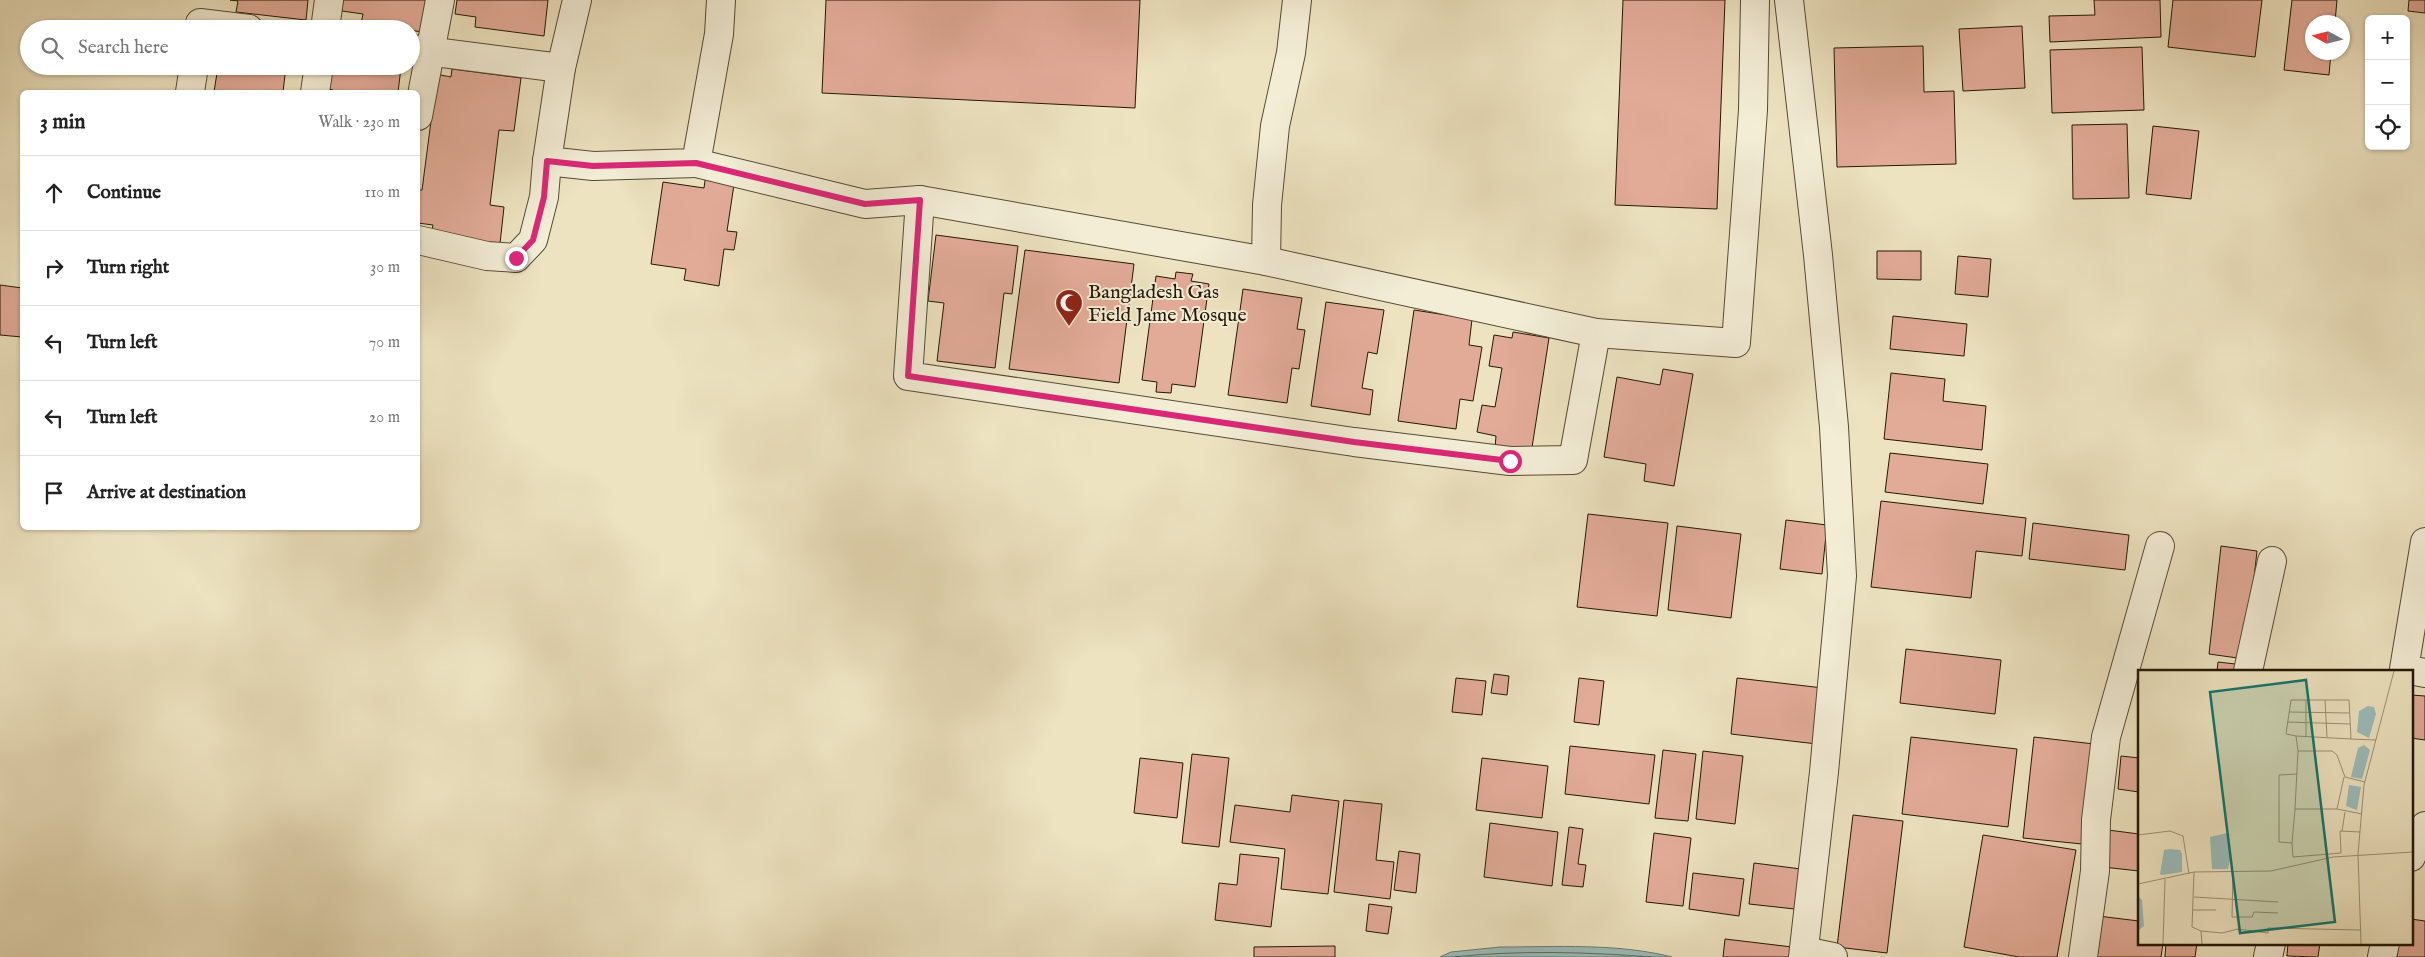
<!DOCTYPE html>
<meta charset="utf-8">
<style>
body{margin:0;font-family:"IM FELL English",serif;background:#f2f2f2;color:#222}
.controls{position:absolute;right:15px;top:15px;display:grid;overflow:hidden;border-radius:8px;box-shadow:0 1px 4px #0004}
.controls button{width:45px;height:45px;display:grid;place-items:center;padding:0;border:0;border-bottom:1px solid #e0e0e0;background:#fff;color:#222;font:25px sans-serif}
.compass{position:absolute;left:2305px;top:15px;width:45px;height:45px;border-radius:50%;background:#fff;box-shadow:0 1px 4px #0004;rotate:277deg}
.stop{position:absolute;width:15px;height:15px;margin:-11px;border:4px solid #db2777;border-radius:50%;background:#fff}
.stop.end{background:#db2777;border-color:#fff;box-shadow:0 1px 5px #0008}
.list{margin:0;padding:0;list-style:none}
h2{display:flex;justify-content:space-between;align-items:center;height:65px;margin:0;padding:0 20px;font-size:21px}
h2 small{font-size:16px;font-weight:400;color:#767676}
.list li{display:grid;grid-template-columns:32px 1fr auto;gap:15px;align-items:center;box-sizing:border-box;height:75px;padding:0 20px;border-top:1px solid #e0e0e0}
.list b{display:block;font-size:19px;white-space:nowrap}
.list em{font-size:16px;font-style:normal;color:#767676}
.icon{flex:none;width:28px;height:28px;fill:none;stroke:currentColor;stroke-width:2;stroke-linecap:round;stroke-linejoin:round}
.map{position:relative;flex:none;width:2425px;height:957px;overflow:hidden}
.search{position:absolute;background:#fff;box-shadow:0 1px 4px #0004;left:20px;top:20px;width:400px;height:55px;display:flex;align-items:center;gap:12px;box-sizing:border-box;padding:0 18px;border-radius:28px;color:#767676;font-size:19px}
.panel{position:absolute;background:#fff;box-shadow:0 1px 4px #0004;left:20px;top:90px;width:400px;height:440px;border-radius:8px}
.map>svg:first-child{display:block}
.water{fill:#9bbdbb;stroke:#6c7b72}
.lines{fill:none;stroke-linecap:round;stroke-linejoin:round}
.shore{stroke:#606a60;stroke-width:1}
.building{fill:#e2ab98;stroke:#251705}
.minor-casing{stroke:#574a34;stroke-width:30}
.minor{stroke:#f3edd6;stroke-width:28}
.route{stroke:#db2777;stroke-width:6}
.labels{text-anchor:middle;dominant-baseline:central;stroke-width:4;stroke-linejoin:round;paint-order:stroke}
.poi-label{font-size:20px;fill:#251705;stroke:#f3edd6;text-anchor:start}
.inset-road{fill:none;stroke:#9d9175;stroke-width:1}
.view{fill:#0f766e;fill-opacity:0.15;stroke:#0f766e;stroke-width:2.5}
.inset-edge{fill:none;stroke:#251705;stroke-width:2.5}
</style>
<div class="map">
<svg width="2425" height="957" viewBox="0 0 2425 957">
<rect width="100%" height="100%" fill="#ede3c0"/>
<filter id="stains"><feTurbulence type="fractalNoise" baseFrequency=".004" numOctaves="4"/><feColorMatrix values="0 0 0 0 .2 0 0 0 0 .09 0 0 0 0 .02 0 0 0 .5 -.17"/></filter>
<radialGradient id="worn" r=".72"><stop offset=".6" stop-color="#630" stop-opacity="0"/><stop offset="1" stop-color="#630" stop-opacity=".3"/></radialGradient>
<path class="water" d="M1500,947c56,0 117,-4 172,10h-232l11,-5z"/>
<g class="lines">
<path class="shore" d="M1453,957c66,-7 132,-5 198,0"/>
</g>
<g class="building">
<path d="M230,0h78l-2,20 -70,-8 2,-11z"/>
<path d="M343,0h92l-4,33 -70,-9 2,-10 -21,-3z"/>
<path d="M457,0h91l-4,36 -69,-9 1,-10 -21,-3z"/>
<path d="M826,0h314l-5,108 -313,-15z"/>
<path d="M1623,0h102l-8,209 -102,-4z"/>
<path d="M2094,0h66l1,37 -111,5 -1,-26 46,-1z"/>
<path d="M2173,0h89l-7,57 -87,-10z"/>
<path d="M2292,0h45l-2,22h-23v30h19l-2,23 -45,-5z"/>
<path d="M2409,0h16v13l-17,-2z"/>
<path d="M2022,26l3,62 -62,3 -4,-62z"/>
<path d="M1923,46l1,46 30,-1 2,73 -119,3 -3,-119z"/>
<path d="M2142,47l2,63 -92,3 -2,-63z"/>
<path d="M212,66h74l-3,26h-69l3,-19 -6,-1z"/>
<path d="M331,66l70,2 -3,24h-65v-2l-5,-1z"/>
<path d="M452,69l69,9 -7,53 -15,-1 -9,75 14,2 -4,37 -69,-9 2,-10 -15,-2v-33h4l11,-84 -3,-33 21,4z"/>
<path d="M2127,124l2,74 -56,1 -1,-74z"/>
<path d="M2153,126l46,5 -8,68 -45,-5z"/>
<path d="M706,173l29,5 -8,53 10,1 -3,18 -10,-1 -5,37 -35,-6 2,-11 -35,-5 12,-82 41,6z"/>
<path d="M936,235l82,11 -6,48 -8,-1 -9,75 -58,-7 7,-58 -16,-2z"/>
<path d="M1025,250l109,14 -15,119 -110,-14z"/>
<path d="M1877,251h44v29l-44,-1z"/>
<path d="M1958,256l33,3 -3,38 -33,-3z"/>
<path d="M1176,272l17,2 -2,7 18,3 -14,103 -23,-3 -1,9 -15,-1 1,-10 -15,-2 14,-104 19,3z"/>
<path d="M0,285l22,3v49l-22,-2z"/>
<path d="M1243,289l59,9 -5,31 8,1 -6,39 -7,-1 -5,35 -59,-8z"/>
<path d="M1326,302l58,8 -7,44 -9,-2 -6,36 11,2 -3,25 -59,-9z"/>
<path d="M1414,310l58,9 -3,26 13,2 -9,54 -13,-2 -4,30 -58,-8z"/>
<path d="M1893,316l74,8 -3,32 -74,-7z"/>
<path d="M1513,332l36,6 -18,116 -36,-6 1,-12 -19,-4 5,-27 13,2 7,-39 -13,-2 5,-31 18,3z"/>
<path d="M1663,369l30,5 -19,112 -30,-5 2,-17 -42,-7 13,-80 43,8z"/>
<path d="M1891,373l54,6 -2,22 43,5 -4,44 -98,-11z"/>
<path d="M1890,453l98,11 -5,40 -98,-12z"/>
<path d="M1881,501l145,17 -4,38 -46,-5 -5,47 -100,-11z"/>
<path d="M1588,514l80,9 -11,93 -80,-9z"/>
<path d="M1786,520l41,5 -5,49 -42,-5z"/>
<path d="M2033,523l96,12 -4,35 -96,-11z"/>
<path d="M1677,526l64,8 -10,84 -63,-8z"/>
<path d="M2221,546l36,5 -12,108 -36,-5z"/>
<path d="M1906,649l95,11 -6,54 -95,-11z"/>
<path d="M2218,662l26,3 -1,6h-26z"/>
<path d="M1494,674l15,2 -2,19 -16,-2z"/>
<path d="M1456,678l30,3 -4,34 -30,-3z"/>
<path d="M1579,678l25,3 -5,44 -25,-3z"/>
<path d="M1737,678l86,10 -6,56 -86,-10z"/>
<path d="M2411,695l14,1v44l-14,-2z"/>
<path d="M1911,737l106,12 -9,78 -106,-13z"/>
<path d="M2034,737l60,7 -12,100 -59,-6z"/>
<path d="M1570,746l85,9 -6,49 -84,-10z"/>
<path d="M1663,750l33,4 -8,67 -33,-3z"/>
<path d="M1703,751l40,5 -8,68 -39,-5z"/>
<path d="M1192,754l37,4 -10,89 -37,-4z"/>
<path d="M2121,756l18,2v34l-21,-3z"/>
<path d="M1140,758l43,5 -6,55 -43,-5z"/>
<path d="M1482,758l66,8 -6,52 -66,-8z"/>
<path d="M1292,795l47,6 -11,93 -47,-5 4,-40 -55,-7 5,-37 55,7z"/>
<path d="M1344,800l38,4 -6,56 18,2 -4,37 -56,-7z"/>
<path d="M1853,815l50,6 -16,132 -50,-6z"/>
<path d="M1490,823l68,9 -6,54 -68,-9z"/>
<path d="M1569,827l14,2 -5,35 8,1 -3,22 -21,-2z"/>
<path d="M2108,830l31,4v37l-36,-4z"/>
<path d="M1654,833l37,5 -8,68 -37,-4z"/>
<path d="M1983,835l93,15 -19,107h-38l-55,-10z"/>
<path d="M1399,851l21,3 -4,39 -22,-3z"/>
<path d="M1240,854l39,4 -8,69 -56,-7 4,-37 18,2z"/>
<path d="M1754,863l55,7 -5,40 -55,-6z"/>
<path d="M1693,873l51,6 -5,37 -50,-7z"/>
<path d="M1369,904l23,3 -4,27 -22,-3z"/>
<path d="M2098,916l41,5v22h24l-2,14h-68z"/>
<path d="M2411,919l14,2v36h-28l2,-14h12z"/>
<path d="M1725,939l67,8 -1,10h-68z"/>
<path d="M2166,943h31l-2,14h-30z"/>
<path d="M2288,943h32l-2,14 -31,-1z"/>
<path d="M1335,946v11h-81v-10z"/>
</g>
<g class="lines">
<defs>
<g id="minor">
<path d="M577,0l-16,68 -14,93 46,5 103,-3 23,-129 2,-34"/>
<path d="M1789,0l29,255 16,172 8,149 -18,196 -21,185"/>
<path d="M200,23l49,6"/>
<path d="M325,29l4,-29"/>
<path d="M411,49l150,19"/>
<path d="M190,92l4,-26"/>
<path d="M315,92l4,-26"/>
<path d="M418,116l22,-116"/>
<path d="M696,163l169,41 55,-4 346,61 1,-56 8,-79 16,-73 6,-53"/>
<path d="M920,200l-12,176 446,66 156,19 63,-1 23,-127 -330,-72"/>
<path d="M418,240l69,16 29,2 17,-18 11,-43 3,-36"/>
<path d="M1596,333l140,10 17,-233 2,-110"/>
<path d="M2425,542l-21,127 21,4"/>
<path d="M2248,671l24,-110"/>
<path d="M2411,857l14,-31"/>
<path d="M1804,951l29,6"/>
<path d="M2083,957l12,-86 1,-51 10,-83 54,-191"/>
<path d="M2268,957l3,-14"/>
<path d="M2382,957l3,-14"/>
</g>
</defs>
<use href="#minor" class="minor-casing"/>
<use href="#minor" class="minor"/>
</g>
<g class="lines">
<path class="route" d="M516,258l17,-18 11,-43 3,-36 46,5 103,-3 169,41 55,-4 -12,176 446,66 156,19"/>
</g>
<defs>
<symbol id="mosque-pin" viewBox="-11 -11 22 30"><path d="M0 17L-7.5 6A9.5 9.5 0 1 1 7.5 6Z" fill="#8f2418" stroke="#f3edd6"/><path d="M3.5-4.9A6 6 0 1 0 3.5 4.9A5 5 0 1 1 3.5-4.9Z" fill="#fff"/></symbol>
</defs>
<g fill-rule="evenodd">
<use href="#mosque-pin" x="1053" y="287" width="32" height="43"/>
</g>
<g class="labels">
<g class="poi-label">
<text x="1088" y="292">Bangladesh Gas<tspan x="1088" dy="23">Field Jame Mosque</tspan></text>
</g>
</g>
<g transform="translate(2138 670)">
<rect width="275" height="275" fill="#ede3c0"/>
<path d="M230,36l6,1 2,7 -7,24 -12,-6 2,-21zM226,75l6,5 -7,26 -1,3 -11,-2 7,-29zM211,115l12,2 -4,23 -11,-4zM89,163l4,23 -3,13h-16l-2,-32zM32,179l10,1 2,4v18l-20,3 -2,-1 4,-24zM0,226l4,4 2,26 -6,5z" fill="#9bbdbb"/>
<path class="inset-road" d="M187,30l2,37M151,42l60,1M149,52l63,2M158,66l-10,-2 5,-34h58l2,39 -55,-3 2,15h34l5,4 8,22 20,5M168,67v-37M213,69l25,1M160,81l-3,58h42M206,107l-7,32 25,5M157,139l-3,34 -13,-1v-67l18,-1M204,161l3,-19M0,165l32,-4 13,5 6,38M154,173l1,14 48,-4 -1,-22 20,1M95,201l-1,46h20l2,-5 24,1M56,202l-2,55 9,4 1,13M0,214l56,-12 77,-1 62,-14 80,-5M56,227l84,5M55,240h23M63,261l21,2 16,-4 30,4v-5l92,2M25,274l2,-65M223,274l-3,-90 6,-69 30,-114"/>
<path class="view" d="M168,10l29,242 -95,11 -30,-241z"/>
<rect width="275" height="275" class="inset-edge"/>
</g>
<rect width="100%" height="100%" filter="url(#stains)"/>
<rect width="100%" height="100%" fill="url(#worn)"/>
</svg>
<div class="controls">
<button>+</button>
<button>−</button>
<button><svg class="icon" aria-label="locate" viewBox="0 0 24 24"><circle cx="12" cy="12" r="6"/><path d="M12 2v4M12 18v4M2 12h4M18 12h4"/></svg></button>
</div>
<svg class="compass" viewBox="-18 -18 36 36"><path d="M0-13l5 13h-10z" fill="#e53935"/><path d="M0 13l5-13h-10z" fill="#767676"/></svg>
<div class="stop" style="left:1510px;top:461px"></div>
<div class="stop end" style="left:516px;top:258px"></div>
<div class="search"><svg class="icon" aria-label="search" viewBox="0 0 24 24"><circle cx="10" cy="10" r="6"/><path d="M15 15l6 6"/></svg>Search here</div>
<section class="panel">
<h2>3 min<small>Walk · 230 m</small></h2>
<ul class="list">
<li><svg class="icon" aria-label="ahead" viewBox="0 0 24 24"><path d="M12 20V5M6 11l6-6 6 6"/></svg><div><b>Continue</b></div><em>110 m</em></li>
<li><svg class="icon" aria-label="right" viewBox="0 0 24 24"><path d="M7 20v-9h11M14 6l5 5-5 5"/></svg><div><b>Turn right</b></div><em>30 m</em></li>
<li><svg class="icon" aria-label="left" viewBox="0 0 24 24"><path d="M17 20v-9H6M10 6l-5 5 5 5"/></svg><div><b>Turn left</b></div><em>70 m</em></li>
<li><svg class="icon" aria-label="left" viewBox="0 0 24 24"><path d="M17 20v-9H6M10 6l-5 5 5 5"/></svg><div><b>Turn left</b></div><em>20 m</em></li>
<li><svg class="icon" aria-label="arrive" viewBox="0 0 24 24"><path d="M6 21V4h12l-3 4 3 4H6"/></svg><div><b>Arrive at destination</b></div></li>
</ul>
</section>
</div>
